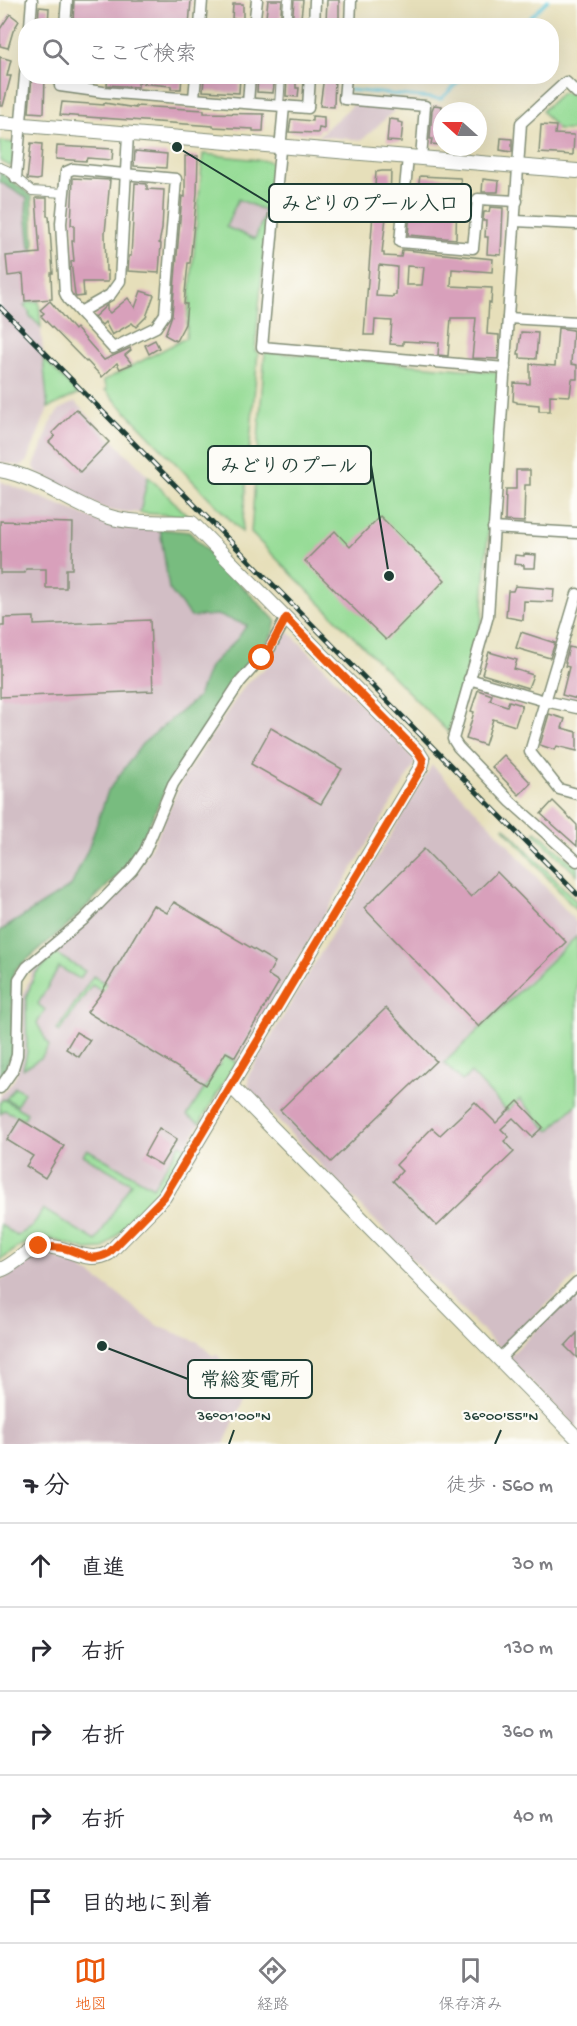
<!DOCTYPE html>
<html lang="ja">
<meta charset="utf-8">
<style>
body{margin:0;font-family:"Gochi Hand","Klee One",sans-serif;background:#f7f7f7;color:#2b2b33}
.compass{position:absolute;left:433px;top:102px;width:54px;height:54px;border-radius:50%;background:#fff;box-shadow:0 6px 24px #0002;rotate:291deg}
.stop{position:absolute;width:18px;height:18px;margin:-14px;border:4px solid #ea580c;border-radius:50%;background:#fff}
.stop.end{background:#ea580c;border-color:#fff;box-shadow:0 2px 6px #0008}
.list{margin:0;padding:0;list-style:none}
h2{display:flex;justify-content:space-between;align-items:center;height:78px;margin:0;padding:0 24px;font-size:26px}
h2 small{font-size:20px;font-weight:400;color:#7c7c81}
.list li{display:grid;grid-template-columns:39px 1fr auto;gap:18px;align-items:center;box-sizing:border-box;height:84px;padding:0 24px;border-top:2px solid #e1e1e2}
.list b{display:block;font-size:22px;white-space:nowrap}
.list em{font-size:20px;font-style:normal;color:#7c7c81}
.icon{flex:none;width:33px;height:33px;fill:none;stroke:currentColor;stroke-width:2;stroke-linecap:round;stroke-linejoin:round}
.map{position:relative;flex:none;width:577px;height:1444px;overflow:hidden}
.search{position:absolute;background:#fff;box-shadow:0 6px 24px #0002;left:18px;right:18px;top:18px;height:66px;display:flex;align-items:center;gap:15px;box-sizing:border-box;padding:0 21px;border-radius:24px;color:#7c7c81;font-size:22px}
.sheet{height:498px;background:#fff}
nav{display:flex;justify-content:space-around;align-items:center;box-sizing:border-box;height:84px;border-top:2px solid #e1e1e2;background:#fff;font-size:16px;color:#7c7c81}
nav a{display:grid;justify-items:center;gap:3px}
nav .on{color:#ea580c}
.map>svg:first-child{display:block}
.industrial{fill:#d2bec5}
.green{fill:#96dc96;stroke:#5a8c65;stroke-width:1.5;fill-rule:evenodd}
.forest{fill:#78bc7f;stroke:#4c7c5a;stroke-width:1.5}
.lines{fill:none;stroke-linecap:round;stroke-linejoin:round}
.stream{stroke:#61c8de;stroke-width:3}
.building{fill:#d8a0bb;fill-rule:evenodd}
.pedestrian-casing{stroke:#828e77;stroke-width:10}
.minor-casing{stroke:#828e77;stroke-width:13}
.tertiary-casing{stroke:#828e77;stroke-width:16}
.pedestrian{stroke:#fff;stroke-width:8}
.minor{stroke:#fff;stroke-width:10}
.tertiary{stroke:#fff;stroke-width:14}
.rail-casing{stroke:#1f3d34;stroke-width:5}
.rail{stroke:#fdfcf7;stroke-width:3;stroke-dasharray:9;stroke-linecap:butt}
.route{stroke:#ea580c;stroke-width:8}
.ticks{fill:none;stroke:#1f3d34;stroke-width:2}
.ticks-label{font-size:15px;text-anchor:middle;fill:#1f3d34;stroke:#fdfcf7;stroke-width:4.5;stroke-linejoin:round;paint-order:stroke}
.leader{fill:none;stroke:#1f3d34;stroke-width:2}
.callout-dot{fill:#1f3d34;stroke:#fdfcf7;stroke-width:2}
.callout{fill:#fdfcf7;stroke:#1f3d34;stroke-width:2}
.callout-label{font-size:20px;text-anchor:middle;font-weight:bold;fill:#1f3d34}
</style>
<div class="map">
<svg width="577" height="1444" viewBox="0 0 577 1444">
<rect width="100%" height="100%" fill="#fdfcf7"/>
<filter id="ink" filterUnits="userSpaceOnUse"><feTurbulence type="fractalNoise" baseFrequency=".0167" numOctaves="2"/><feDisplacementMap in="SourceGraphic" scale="12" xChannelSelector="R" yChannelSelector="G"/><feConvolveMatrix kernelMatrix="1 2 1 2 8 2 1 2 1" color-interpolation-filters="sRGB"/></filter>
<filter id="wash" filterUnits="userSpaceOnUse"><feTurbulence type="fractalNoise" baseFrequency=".008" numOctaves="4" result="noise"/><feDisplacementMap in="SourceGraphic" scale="24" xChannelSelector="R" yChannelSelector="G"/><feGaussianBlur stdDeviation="1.35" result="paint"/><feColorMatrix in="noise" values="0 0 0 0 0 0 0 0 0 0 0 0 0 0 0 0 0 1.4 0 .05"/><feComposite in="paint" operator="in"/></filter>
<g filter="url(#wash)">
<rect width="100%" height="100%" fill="#e6dfba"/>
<g class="industrial">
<path d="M354,104l43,4 -35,32 -44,-4z"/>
<path d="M0,172l32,24 2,53 14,159 -21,54 -7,4 -20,-4z"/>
<path d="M238,199l29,12 -12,29 -29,-13z"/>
<path d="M75,402l113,114 -76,-5 -9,-3 -52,-26v-3l-14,-6 -3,-7 19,-48 7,-9z"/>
<path d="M0,481l112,45 77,6 87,89 -106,158 -35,76 -8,11 -58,58 -54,46 -3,9 -7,92 -5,9z"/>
<path d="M284,633h6l125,126v5l-256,428 -72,58 -32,-10 -18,-1 -19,8 -18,14v-165l14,-16 9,-26 -1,-56 11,-28 85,-78 19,-20 22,-40 23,-52 64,-96 23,-19z"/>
<path d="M432,765l64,66 81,92v352l-74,72h-5l-249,-256 -1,-15z"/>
<path d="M49,1256l25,7 33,23 51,40 40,16 15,14 3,-2 32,35 -24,55h-224v-163l29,-21z"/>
<path d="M577,1289v139l-67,-68 1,-5z"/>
</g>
<g class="green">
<path d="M561,93h9l7,6v31h-19l-16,-19z"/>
<path d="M0,141l14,2 -1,20 -3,3 -10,-5z"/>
<path d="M203,154l65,7 4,2 -17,188 3,1 -16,180 -137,-142 2,-1 -4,-8 83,-43zM238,199l28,12 -11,28 -29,-12z"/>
<path d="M39,301l2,26 -12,-12 1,-2 -6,-7 4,-4z"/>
<path d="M265,352l231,20 3,3 -17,244 -34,113 -197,-199z"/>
<path d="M43,358l35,36 -30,14z"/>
<path d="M148,476l40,40 -48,-3z"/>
<path d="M505,827l72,75v9l-73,-83z"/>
<path d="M536,831l41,36v8l-43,-42z"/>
<path d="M577,936v168l-28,27 -29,-32 -13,12 -36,-38 -9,8 -18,-18z"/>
<path d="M56,954l29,17 -5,8 -21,-12 -21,37 7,6 -8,13 12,23 -8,12 -18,11 4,-17 -1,-54 9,-24z"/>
<path d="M93,976l143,86 -36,61 -13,-7 33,-52 -128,-79 -33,47 -2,-2z"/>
<path d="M15,1087l9,5 -7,13 -11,-6z"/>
<path d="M3,1099l24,14 -3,6 -20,-9 -4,4v-11z"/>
<path d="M180,1144l6,3 -27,45 -56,57 -16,1 -32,-10 -18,-1 -19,8 -18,14v-37l17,12 15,-9 11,-18 53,32 35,-58 -48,-28 4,-6 66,38z"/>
</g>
<g class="forest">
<path d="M0,172l32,24 2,53 -4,-1 -4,-36 1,-14 -27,-16z"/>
<path d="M160,529l29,3 87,89 -3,12 -15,22 -21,24 -67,100 -35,76 -8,11 -58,58 -54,46 -3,9 1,72 -13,29v-149l71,-45 18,-39 19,-56 34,-47 56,-47 11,-30 29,-29 9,-13 -30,-10 -26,2 -22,-28z"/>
</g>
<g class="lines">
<g class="stream">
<path d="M521,26l27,-26"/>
<path d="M350,90l91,9 24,-23"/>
</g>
</g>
<g id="blocks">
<g class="building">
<path d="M74,0h117l-2,26h-55l-32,-4v3l-29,-1z"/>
<path d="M268,0h14l-2,26h-15z"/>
<path d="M294,0h9l-3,26h-8z"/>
<path d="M327,0h12v22h-13z"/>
<path d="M233,4h10v15h-11z"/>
<path d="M39,7l10,1 -1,18h-10z"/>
<path d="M10,14l9,7 -6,10 -5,17 -8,-2v-17z"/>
<path d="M0,57l11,3 -4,16h4l-8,30h-3z"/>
<path d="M32,76h13l-1,37 -15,-1z"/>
<path d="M108,76h74l-1,13h-10v-3l-33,-3v4l-31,-2z"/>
<path d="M230,76h10l-1,17 -36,-2 1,-13 23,1z"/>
<path d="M258,76h17l-2,17 -16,-1z"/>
<path d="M287,76h9v12h3l-1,9 -12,-1z"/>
<path d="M324,76h11l-1,31 -14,-1z"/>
<path d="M62,102l42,3v-2l32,5v-2l68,4v3l60,1 -1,17h-10v-2l-40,-2v-1l-153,-11z"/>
<path d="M434,105l8,1v39l-11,-1 1,-5h-2l2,-29z"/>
<path d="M312,116l12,1v12l-5,-1 -1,5 -29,-1 2,-13 21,2z"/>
<path d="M389,119l9,1v2l5,1 -2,19 -14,-1z"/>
<path d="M541,125l15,1 -1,8 19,1 -1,20 -34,-2z"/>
<path d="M501,138l11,1v13l-12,-2z"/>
<path d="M31,143l11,1 -2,35 -3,1 -10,-1z"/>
<path d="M57,146l56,3 -1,11 -25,-2 -1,3 -30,-2z"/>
<path d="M135,151l32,3 -1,14 -32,-2z"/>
<path d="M185,156h13l-1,37 -7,70h-2l-4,41h3l-2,20 -9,17 -11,-6 7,-20 10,-119 3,1z"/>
<path d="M382,171h9l-1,29h6v9l-9,-1 -5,45h2v3l17,1 1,-7h3l88,9 -1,13 -40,-3 -1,17 41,2 -1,15 -2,-1 -2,32 12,1 -1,24 -26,-1 4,-40h-25l-3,38 -10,-1 1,-12 -36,-2v4l-13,-1 2,-23 -17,-1 -1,15h-10l12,-163zM379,265l18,2 -1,28h-3v2l-17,-1zM407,266l17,1 -2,18h-16z"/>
<path d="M420,176l40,2 1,3v10h-4l-1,48 -48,-4 3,-34 3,1v-7h3z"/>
<path d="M73,178l37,2 -5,53 1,38h2v11h-25l1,14 -8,1 -1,-2 -4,-33 3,-1 -2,-20h2v-16h-3z"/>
<path d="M483,179l16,2 -1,11h-16z"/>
<path d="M135,183l12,1v5l17,1 -2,39 -3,14 2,1 -2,29 -31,-2 1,-15h2z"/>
<path d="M36,198h11v18h2l4,57h-2l1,26 -27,2 -2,-27 -15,2 -2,-20 34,-3z"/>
<path d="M490,207l13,1 -2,47 -14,-1 1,-17h-3l1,-16h-3l1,-9h5z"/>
<path d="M141,291l13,4 -8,22 -10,10 -4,-4 -20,12 -7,-13 -3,3 -8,-8 13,-12v5l3,3 18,-15 7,10z"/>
<path d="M50,301l24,29 2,-2 28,32 26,-12 1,2 -6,5 7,9 -12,5 -3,-6 -15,14 -15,-16 -1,1 -45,-46 3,-3 -4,-3z"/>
<path d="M558,328l15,2 -2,34 6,1v14h-5l-2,17 -20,-1v16h-11v-6l-22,-2v-1l-4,-1 1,-18 16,1v-20l25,2z"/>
<path d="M521,332l17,1 -2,26 -16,-1v-4h-2z"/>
<path d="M155,340l4,8 -10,6 -4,-9z"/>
<path d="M76,409l33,33 -29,30 -31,-30 6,-6 -3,-3z"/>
<path d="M516,470h14v15h-5l-1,37 -19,-1 1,-32h10z"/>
<path d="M380,516l65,64 -59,60 -81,-79 30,-30 15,16z"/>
<path d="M0,521l73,2 -1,46h-6v19h-20v-19h-20l-1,4h-25z"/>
<path d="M524,554l12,1 -1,13h-11v-3l-10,-1 1,-9 9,1z"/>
<path d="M515,586l39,3 -1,13 -29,-1 -1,19 -17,-3 2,-26h5z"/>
<path d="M34,617v8l116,-5 3,71 -153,6v-71h4v-8z"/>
<path d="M521,632l34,11 -5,15 -34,-10z"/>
<path d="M569,647l8,2v50l-15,-4 7,-28 -4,-1 1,-3 -1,-1z"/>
<path d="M489,652l28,8 -3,9 19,6 -5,13 -46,-14z"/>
<path d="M478,690l14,5 -2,5 17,6 2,-5 13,4 -7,21 -22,-7 -8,26 -19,-6 8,-27 -3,-1z"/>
<path d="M549,714l16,5 -3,9 15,4v19l-20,-5 -2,4 -15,-5z"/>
<path d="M271,728l71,41 -21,35 -70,-40z"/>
<path d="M504,755l27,28 -12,12 -27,-28z"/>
<path d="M553,801l24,24v21l-36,-32z"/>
<path d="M424,849l47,48 26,-25 69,70 -87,85 -115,-119z"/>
<path d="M174,902l101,60 -7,13 11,7 -44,75 -9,-5 -20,33 -119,-73 13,-17 53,-90 14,8z"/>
<path d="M386,1008l50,53 -105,101 -51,-52z"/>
<path d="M76,1032l14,8 -11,17 -13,-8z"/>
<path d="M518,1101l25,26 -11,10 -19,-19 -12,11 8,8 -5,4 10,11 -77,74 -44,-45 9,-10 -6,-6 36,-37 8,7 35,-33 21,21z"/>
<path d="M20,1119l44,27 -19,32 -19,-12 7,-10 -26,-16z"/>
<path d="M159,1128l18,11 -16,26 -17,-10z"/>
<path d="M577,1333v25l-12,-12z"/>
</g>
</g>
</g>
<g filter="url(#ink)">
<use href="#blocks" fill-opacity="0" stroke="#828e77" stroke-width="1.5"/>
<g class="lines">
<defs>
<g id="pedestrian">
<path d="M286,26l2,-26"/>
<path d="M279,106l2,-30"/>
<path d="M0,167l7,3 25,21 32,2"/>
</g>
<g id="minor">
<path d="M30,26l2,-26"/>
<path d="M65,26l2,-26"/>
<path d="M200,26l2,-26"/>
<path d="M254,26l3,-26"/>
<path d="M314,26l1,-26"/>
<path d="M350,26l1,-26"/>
<path d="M60,76v10l43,6 205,16 2,-32"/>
<path d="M346,76l-2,23 81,7 -4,52"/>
<path d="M577,93l-11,-11 -45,41 -33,493 -35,123 5,8 53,55 66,59"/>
<path d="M194,98l2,-22"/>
<path d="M248,103l2,-27"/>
<path d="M284,106l-22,241 243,21"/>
<path d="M408,157l-8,85 73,6 5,-49 39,2"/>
<path d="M73,169l103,10 -11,135 -9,13 -43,21 -45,-49 -3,-6 -4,-70 5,-51z"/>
<path d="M16,178l10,-114"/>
<path d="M515,221l62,3"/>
<path d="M80,312l30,-17 10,-14 8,-147"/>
<path d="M508,318l69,4"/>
<path d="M493,528l84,5"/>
<path d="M577,594l-47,158 29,37 18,5"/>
<path d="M469,679l76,22 32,7"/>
<path d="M0,1088l12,-17 5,-16 2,-76 8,-12 56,-47 49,-50 13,-19 28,-67 67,-102 30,-34 16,-30"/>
<path d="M499,1359l78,-77"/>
</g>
<g id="tertiary">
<path d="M0,123l577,48"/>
<path d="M0,470c40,7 72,35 110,47 21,7 59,5 82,6l226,229 5,8 -2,7 -257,430 -55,56c-23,13 -44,-10 -68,-6 -15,2 -27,19 -41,23"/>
<path d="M231,1086l346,352"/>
</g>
</defs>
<use href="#pedestrian" class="pedestrian-casing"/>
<use href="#minor" class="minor-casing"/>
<use href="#tertiary" class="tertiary-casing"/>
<use href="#pedestrian" class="pedestrian"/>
<use href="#minor" class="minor"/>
<use href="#tertiary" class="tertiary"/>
<defs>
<path id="rail" d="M0,307l577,587"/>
</defs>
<use href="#rail" class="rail-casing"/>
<use href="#rail" class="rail"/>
</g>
</g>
<g class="lines" filter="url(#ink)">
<path class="route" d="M39,1246c8,1 17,1 24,2 19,4 26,16 46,5l55,-56 258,-430 1,-7 -5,-8 -132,-134 -16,30 -8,10"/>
</g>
<path class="ticks" d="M229,1444l5,-14M495,1444l6,-14"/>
<g class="ticks-label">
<text x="234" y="1420">36°01'00"N</text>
<text x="501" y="1420">36°00'55"N</text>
</g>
<path class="leader" d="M177 147L269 203M389 576L371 465M102 1346L188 1379"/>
<g class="callout-dot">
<circle cx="177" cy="147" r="6"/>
<circle cx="389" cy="576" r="6"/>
<circle cx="102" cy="1346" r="6"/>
</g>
<g class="callout">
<rect x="269" y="184" width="202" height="38" rx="6"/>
<rect x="208" y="446" width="163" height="38" rx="6"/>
<rect x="188" y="1360" width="124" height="38" rx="6"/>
</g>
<g class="callout-label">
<text x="370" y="210">みどりのプール入口</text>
<text x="289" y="472">みどりのプール</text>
<text x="250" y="1386">常総変電所</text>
</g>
</svg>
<svg class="compass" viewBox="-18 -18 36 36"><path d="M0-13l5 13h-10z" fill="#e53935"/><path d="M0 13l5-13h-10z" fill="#7c7c81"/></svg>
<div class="stop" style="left:262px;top:658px"></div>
<div class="stop end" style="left:39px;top:1246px"></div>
<div class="search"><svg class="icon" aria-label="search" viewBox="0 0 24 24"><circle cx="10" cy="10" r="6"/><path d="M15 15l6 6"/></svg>ここで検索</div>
</div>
<section class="sheet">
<h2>7 分<small>徒歩 · 560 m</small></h2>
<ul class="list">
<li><svg class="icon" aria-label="ahead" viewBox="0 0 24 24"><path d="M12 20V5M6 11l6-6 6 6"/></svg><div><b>直進</b></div><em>30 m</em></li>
<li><svg class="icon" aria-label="right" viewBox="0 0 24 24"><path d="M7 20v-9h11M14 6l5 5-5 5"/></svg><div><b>右折</b></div><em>130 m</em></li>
<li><svg class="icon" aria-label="right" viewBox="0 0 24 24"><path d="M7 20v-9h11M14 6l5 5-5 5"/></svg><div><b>右折</b></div><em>360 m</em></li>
<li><svg class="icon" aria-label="right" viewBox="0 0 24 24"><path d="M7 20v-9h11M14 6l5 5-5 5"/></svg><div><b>右折</b></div><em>40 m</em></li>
<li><svg class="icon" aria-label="arrive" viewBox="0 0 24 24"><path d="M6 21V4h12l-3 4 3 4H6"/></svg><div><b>目的地に到着</b></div></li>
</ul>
</section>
<nav>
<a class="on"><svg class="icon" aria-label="map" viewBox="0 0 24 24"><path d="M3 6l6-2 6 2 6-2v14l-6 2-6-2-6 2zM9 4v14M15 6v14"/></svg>地図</a>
<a><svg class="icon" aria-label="directions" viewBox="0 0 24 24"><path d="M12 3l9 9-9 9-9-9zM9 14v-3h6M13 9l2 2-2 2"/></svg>経路</a>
<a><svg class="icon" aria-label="saved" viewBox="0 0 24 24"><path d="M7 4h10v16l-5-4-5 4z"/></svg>保存済み</a>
</nav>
